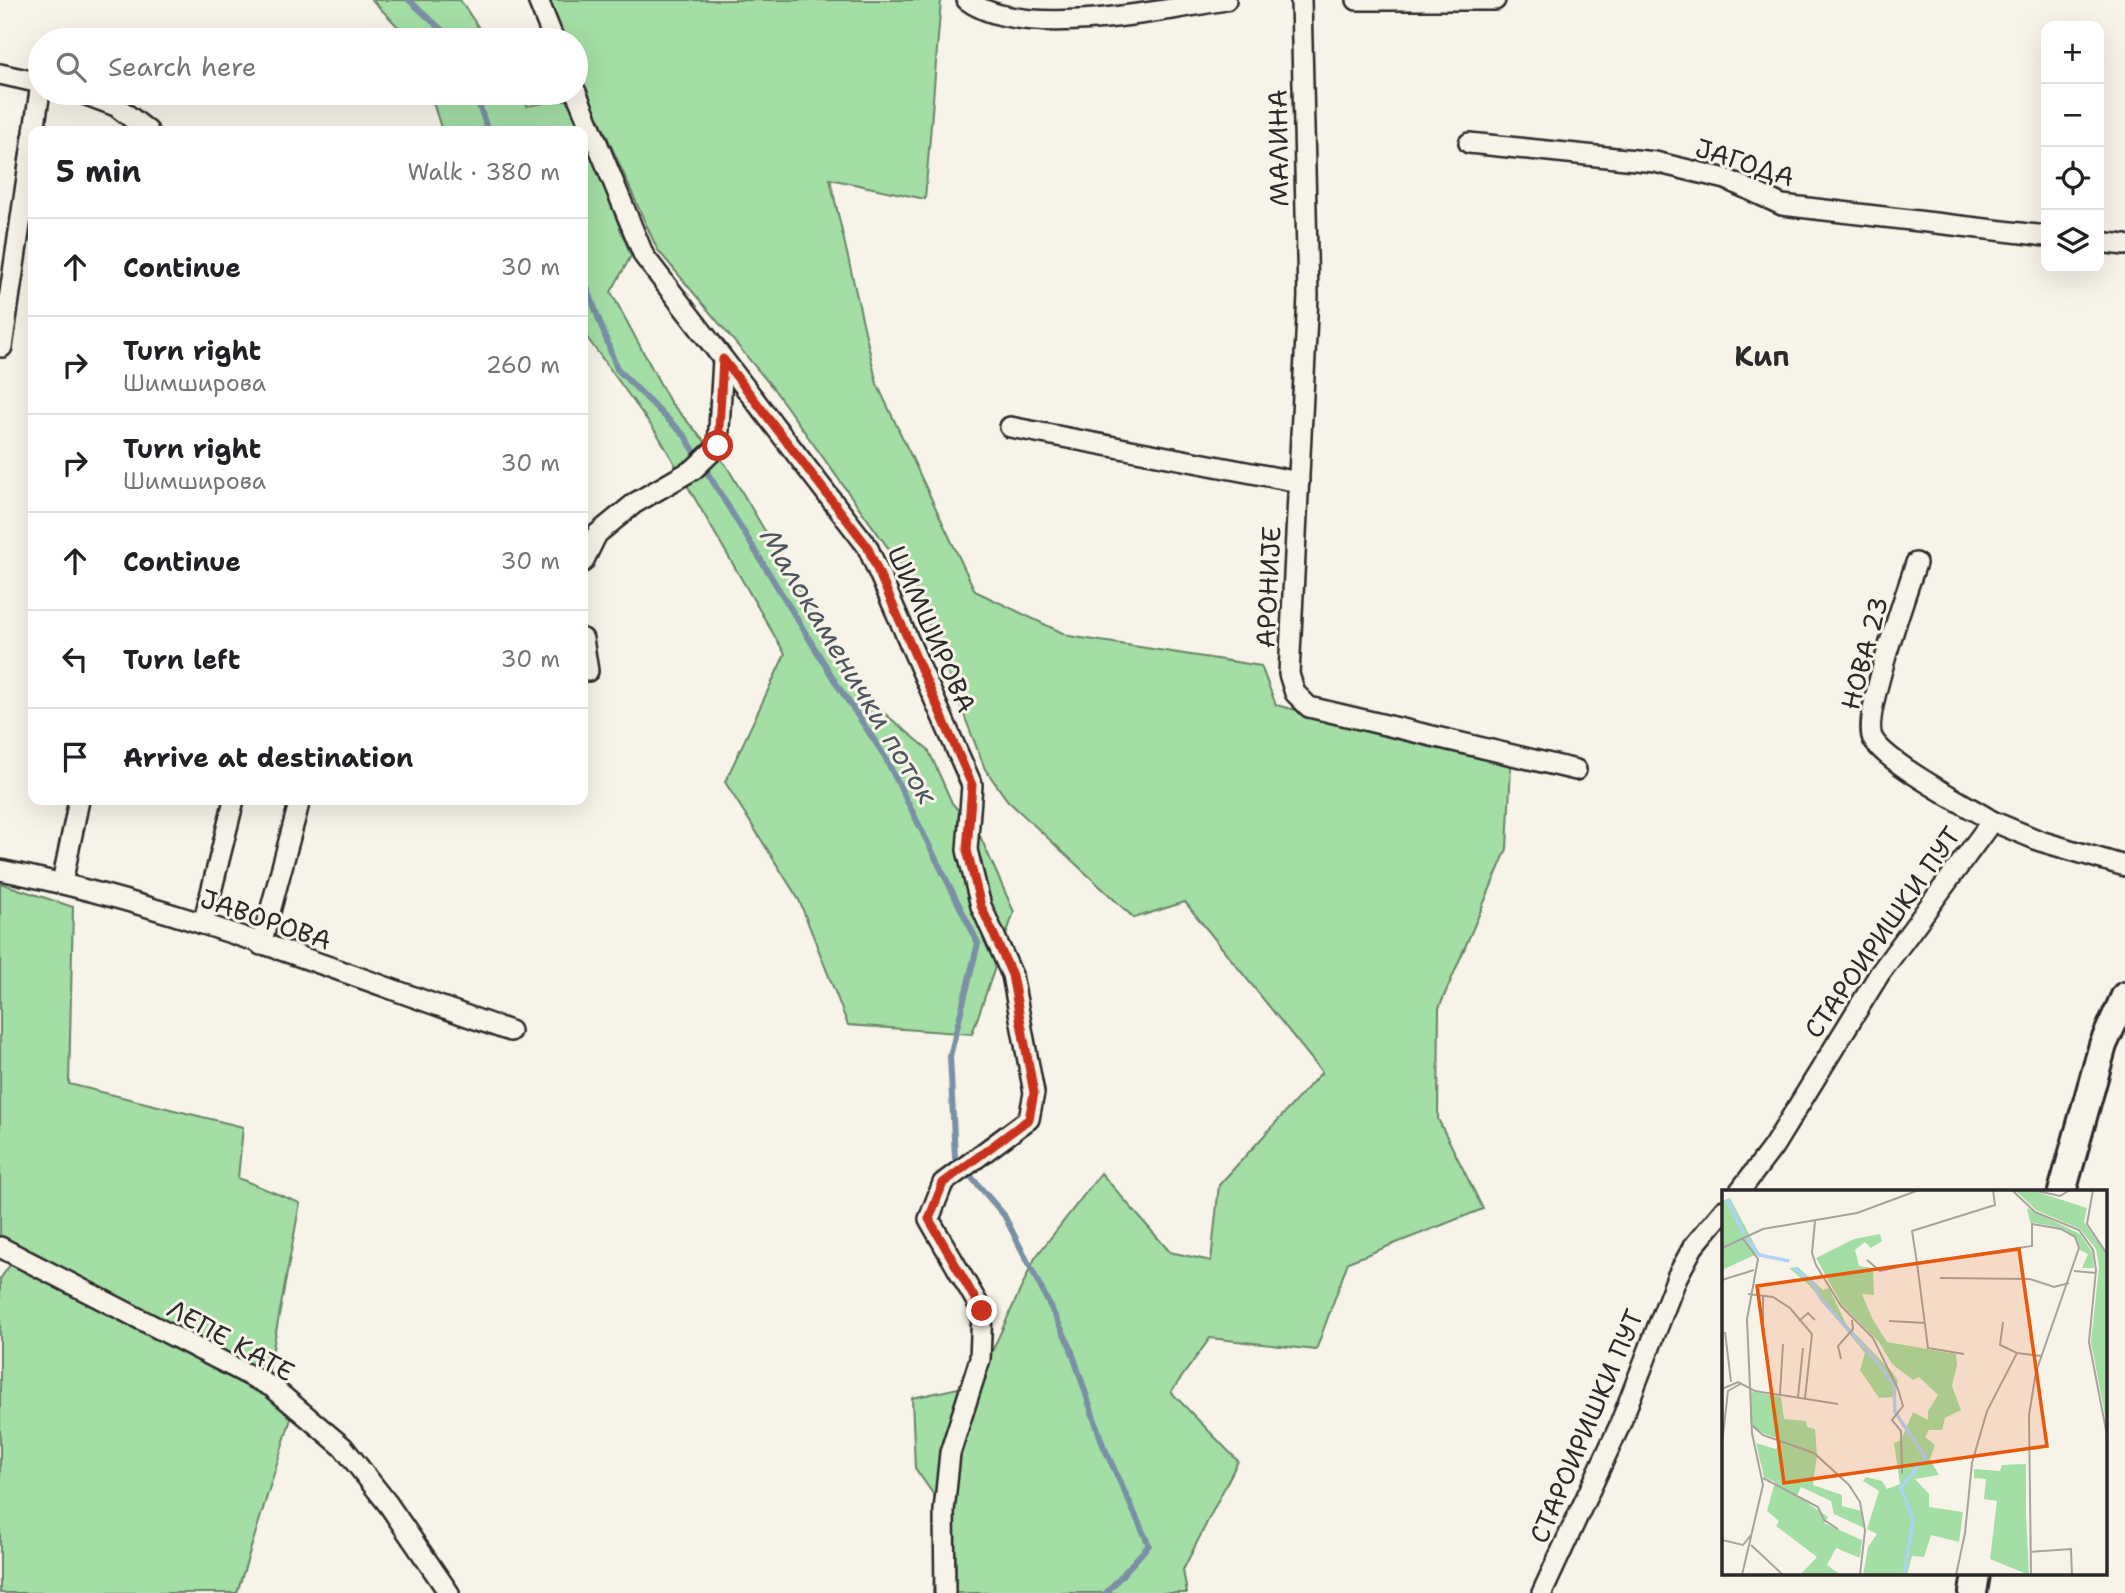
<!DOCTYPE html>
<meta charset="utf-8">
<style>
body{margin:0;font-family:"Shantell Sans",sans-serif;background:#f2f2f2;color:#202124}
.controls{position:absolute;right:21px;top:21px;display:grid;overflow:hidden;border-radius:14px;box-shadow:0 7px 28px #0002}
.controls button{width:63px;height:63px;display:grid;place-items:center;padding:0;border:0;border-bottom:2px solid #e0e0e0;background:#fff;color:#202124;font:35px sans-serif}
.stop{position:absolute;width:21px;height:21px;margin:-16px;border:5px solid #c8321e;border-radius:50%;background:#fff}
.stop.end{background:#c8321e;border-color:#fff;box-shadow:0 2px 7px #0008}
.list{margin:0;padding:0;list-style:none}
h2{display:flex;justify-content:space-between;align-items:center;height:91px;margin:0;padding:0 28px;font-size:30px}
h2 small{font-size:23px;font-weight:400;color:#757577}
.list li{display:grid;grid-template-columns:46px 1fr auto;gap:21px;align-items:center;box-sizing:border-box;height:98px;padding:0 28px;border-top:2px solid #e0e0e0}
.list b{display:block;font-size:26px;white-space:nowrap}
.list p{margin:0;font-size:23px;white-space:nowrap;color:#757577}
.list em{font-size:23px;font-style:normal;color:#757577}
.icon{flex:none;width:38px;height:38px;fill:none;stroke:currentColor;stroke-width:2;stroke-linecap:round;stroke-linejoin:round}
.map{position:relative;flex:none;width:2125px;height:1593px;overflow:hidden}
.search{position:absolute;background:#fff;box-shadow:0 7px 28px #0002;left:28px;top:28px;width:560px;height:77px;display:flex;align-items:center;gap:18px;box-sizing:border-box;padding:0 24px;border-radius:38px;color:#757577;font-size:26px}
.panel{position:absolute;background:#fff;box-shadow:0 7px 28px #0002;left:28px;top:126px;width:560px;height:679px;border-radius:14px}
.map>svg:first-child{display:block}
.green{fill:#a3dea4;stroke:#678468;stroke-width:2}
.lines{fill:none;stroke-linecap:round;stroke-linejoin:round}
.stream{stroke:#7990a5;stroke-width:6}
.street-casing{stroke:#2b2b2b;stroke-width:24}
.secondary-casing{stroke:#2b2b2b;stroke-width:32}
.street{stroke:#f7f3e8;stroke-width:19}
.secondary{stroke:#f7f3e8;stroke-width:26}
.route{stroke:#c8321e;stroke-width:9}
.labels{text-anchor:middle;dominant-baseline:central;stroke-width:6;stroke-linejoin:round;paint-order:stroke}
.street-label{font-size:26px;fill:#2b2b2b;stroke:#f7f3e8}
.neighbourhood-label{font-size:28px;font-weight:bold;fill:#2b2b2b;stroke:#f7f3e8}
.water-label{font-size:28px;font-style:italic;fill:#4c555e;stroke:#f7f3e8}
.inset-river{fill:none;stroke:#add3f7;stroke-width:3.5}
.inset-road{fill:none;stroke:#a5a39c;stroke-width:2}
.view{fill:#e8590c;fill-opacity:0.15;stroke:#e8590c;stroke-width:3.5}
.inset-edge{fill:none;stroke:#2b2b2b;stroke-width:3.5}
</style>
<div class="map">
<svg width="2125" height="1593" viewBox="0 0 2125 1593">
<rect width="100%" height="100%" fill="#f7f3e8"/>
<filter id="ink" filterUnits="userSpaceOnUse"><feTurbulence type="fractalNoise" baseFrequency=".0143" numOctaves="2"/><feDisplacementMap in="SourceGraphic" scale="14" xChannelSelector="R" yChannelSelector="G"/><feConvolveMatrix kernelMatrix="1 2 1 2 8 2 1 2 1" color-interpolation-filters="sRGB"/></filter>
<g filter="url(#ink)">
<g class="green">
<path d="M372,0h88l27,40h-76z"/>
<path d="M549,0h392l-16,199 -95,-20 47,205 98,207 94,45 192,30 15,39 235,60 -4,84 -68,159 -1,111 45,90 -135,53 -32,88 -106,-12 -39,54 67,69 -55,109 4,23h-254l5,-92 -23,-33 -3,-70 65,-14 58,-126 66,-85 69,79 41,9 8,-76 103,-113 -137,-170 -51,16 -126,-117 -23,-32 -73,-188 -139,-193 -116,-139 -81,-182v-27h-11z"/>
<path d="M430,93h89l8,13 42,-7 13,32h-140z"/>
<path d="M583,134l48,122 -20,36 59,110 56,63 78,132 69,107 55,45 24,54 28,33 34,76 -42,122 -124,-9 -49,-125 -74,-118 60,-128 -127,-219 -75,-103z"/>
<path d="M0,883l73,24 -4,177 174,43 -5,51 62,25 -34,183 27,26 -56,181h-237v-314l20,-28 -20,-12z"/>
</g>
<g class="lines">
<g class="stream">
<path d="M409,0l44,40"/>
<path d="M475,93l13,38"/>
<path d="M583,276l34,93 68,67 153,250 46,69 94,188 -28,113 5,102 49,57 34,67 32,64 33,99 46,100 -43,48"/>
</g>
<defs>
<g id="street">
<path d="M538,0l16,40"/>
<path d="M967,0c54,41 194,10 259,0"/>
<path d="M1301,0l7,296 -19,378 6,19 14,14 267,63"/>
<path d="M1357,0h138"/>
<path d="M0,74l40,9"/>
<path d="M576,92l68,164 223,290 105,239 -5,65 14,56 31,69 22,118 -5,26 -86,64 -14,36 53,92 -2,48 -30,94 -6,58 1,82"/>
<path d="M81,93l35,13 32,25"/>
<path d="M34,131l6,-40"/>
<path d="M1469,143l186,19 71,17 56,26 264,31"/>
<path d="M2099,242l26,3"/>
<path d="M2,347l31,-210"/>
<path d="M1010,427l289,55"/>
<path d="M583,562l14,-28 38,-31 59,-34 24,-23 5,-87"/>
<path d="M1916,563c-9,28 -55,155 -43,176 13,24 92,65 119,82"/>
<path d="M583,639l5,32"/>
<path d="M0,870c175,35 342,103 510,161"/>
<path d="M62,883l17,-83"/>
<path d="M203,924l31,-124"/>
<path d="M261,945l39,-145"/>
<path d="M1739,1192l34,-45 107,-174 112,-152 48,20 85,25"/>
<path d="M0,1247l272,140 71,60 45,57 61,89"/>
<path d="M1542,1593l77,-166 58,-150 16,-30 31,-37"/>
</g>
<g id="secondary">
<path d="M2062,1192l41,-147 22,-49"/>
<path d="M1973,1593l3,-19"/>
</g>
</defs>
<use href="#street" class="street-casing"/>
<use href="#secondary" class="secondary-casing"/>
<use href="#street" class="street"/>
<use href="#secondary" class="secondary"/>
</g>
</g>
<g class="lines" filter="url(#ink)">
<path class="route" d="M718,446l5,-87 144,187 105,239 -5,65 14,56 31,69 22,118 -5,26 -86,64 -14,36 53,92"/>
</g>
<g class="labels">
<g class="street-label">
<text transform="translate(1278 148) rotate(-91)">МАЛИНА</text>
<text transform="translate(1745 162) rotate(18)">ЈАГОДА</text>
<text transform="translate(1268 587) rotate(-87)">АРОНИЈЕ</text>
<text transform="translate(932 629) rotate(66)">ШИМШИРОВА</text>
<text transform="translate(1864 653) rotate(-75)">НОВА 23</text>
<text transform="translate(266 919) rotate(19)">ЈАВОРОВА</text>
<text transform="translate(1882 932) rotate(-55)">СТАРОИРИШКИ ПУТ</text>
<text transform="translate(231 1340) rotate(29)">ЛЕПЕ КАТЕ</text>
<text transform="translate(1586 1426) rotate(-67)">СТАРОИРИШКИ ПУТ</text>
</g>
<g class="neighbourhood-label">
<text x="1762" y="356">Кип</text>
</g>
<g class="water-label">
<text transform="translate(849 666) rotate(59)">Малокаменички поток</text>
</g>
</g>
<g transform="translate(1722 1190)">
<rect width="385" height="385" fill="#f7f3e8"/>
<path d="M293,0h16l56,18 -3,14 23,33v171l-16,-84 8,-75 -3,-18 -16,-20 -44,-19zM8,8l29,55 -37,17v-69zM305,18l53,26 12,18 2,16h-12l6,-14 -8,-4 -3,-11 -15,-11 -32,-6zM158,44l2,7 -11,7 -6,-6 -10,8 4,16 14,2 1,27 -12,-1 10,24 15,24 69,12 1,11 -5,21 9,24 -16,8 -3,12h-13l-4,7 10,8 -5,14 9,16 -24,4 14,15v13l34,5 -4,30 -28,-7 -7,22 -12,-1 -5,19h-44l5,-28 9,-13 -10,-5 12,-38 -16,-10 3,-4 16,4 5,8 13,-5 -6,-41 7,-3 12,-28 15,8v-9l10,-16 -19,-18 -6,3 -21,-16 -13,-22 -37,-37 -26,-47 38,-19zM76,77l25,23 6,-2 17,36 46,48 6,9 -3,16 -16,1 -19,-28 5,-17 -56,-68 -20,-17zM28,201l31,6 3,22 22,2 1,6 8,2 2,26 -4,30 29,10v11l20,5 2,17 -30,-14 -3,-13 -30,-14 -4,9 31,21 -4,6 38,17 -2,18 -24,-10 -9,17 14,10h-41l17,-18 -41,-31 3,-5 -12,-10 8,-29 -11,-5 -8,-34 20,6 5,-9 -26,-10 -5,-9zM304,274v50l3,61 -39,-16 7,-58 -13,-2 2,-20 -12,-1v-9l26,2 2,-6z" fill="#a3dea4"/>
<path class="inset-river" d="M5,9l17,35M25,48l12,17 30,6M72,78l19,15 8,16 58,65 15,22 1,26 30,45 -24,31 12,32 -9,55"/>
<path class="inset-road" d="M290,0l23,22 44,18 14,20 3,20 -7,72 18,93M311,0l27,6 10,-6M371,0l-6,34 20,30M93,31l-3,32 4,12 25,41 32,32 25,51 5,17 -11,14 9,11 1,43M0,58l41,-19 94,-16 62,-23M145,70l13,11 37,-8 -5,-32 83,-26 -2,-15M352,81l22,2M218,88l90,1 24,8 15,-4M0,90l32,-10M26,104l25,3 17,11 22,26 -7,64M77,131l9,-8 7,7M167,131l36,2M281,132l-3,23 17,8M41,139v-33M3,142l6,50M242,164l-36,-6 -11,-85 115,-17v-22l29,5 14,8 4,11 -43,124 -7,43 2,160M119,169l-3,-13 15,-17 -1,-9M0,199l16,-7 17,9 83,13M58,204l3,-50M76,207l5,-49M31,236l10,9 51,18 35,32 11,17 5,28 -5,45M0,254l6,-53 14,-8M41,288l55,29 6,13 14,9M0,350l21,5 8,-10M29,355l32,30M308,362l41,-3 1,26M20,385l21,-90 -11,-52 -5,-114 11,-60 -15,-20M234,385l9,-42 7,-70 15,-52 30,-58 24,3"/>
<path class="view" d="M297,59l28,197 -263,37 -27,-197z"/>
<rect width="385" height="385" class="inset-edge"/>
</g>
</svg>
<div class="controls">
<button>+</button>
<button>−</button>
<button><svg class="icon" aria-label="locate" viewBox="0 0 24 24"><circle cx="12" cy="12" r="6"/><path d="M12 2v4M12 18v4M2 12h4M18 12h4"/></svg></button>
<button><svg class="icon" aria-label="layers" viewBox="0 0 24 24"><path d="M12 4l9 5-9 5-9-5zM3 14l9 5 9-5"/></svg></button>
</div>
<div class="stop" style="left:718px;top:446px"></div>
<div class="stop end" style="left:982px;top:1311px"></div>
<div class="search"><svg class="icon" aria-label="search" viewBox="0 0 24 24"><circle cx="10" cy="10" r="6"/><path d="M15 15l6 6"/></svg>Search here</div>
<section class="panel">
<h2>5 min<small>Walk · 380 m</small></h2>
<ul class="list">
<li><svg class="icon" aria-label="ahead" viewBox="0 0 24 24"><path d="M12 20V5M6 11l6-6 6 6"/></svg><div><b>Continue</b></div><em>30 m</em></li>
<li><svg class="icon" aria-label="right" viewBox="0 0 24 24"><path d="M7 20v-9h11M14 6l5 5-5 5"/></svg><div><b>Turn right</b><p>Шимширова</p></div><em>260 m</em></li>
<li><svg class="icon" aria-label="right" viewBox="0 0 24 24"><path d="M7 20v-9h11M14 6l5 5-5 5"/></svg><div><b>Turn right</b><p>Шимширова</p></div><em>30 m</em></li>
<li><svg class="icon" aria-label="ahead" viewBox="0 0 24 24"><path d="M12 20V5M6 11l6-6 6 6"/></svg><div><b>Continue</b></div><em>30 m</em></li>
<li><svg class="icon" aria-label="left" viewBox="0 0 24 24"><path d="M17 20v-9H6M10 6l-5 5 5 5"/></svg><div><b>Turn left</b></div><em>30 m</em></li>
<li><svg class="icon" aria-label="arrive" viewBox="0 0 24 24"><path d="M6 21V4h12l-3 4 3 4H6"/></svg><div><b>Arrive at destination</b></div></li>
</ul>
</section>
</div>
